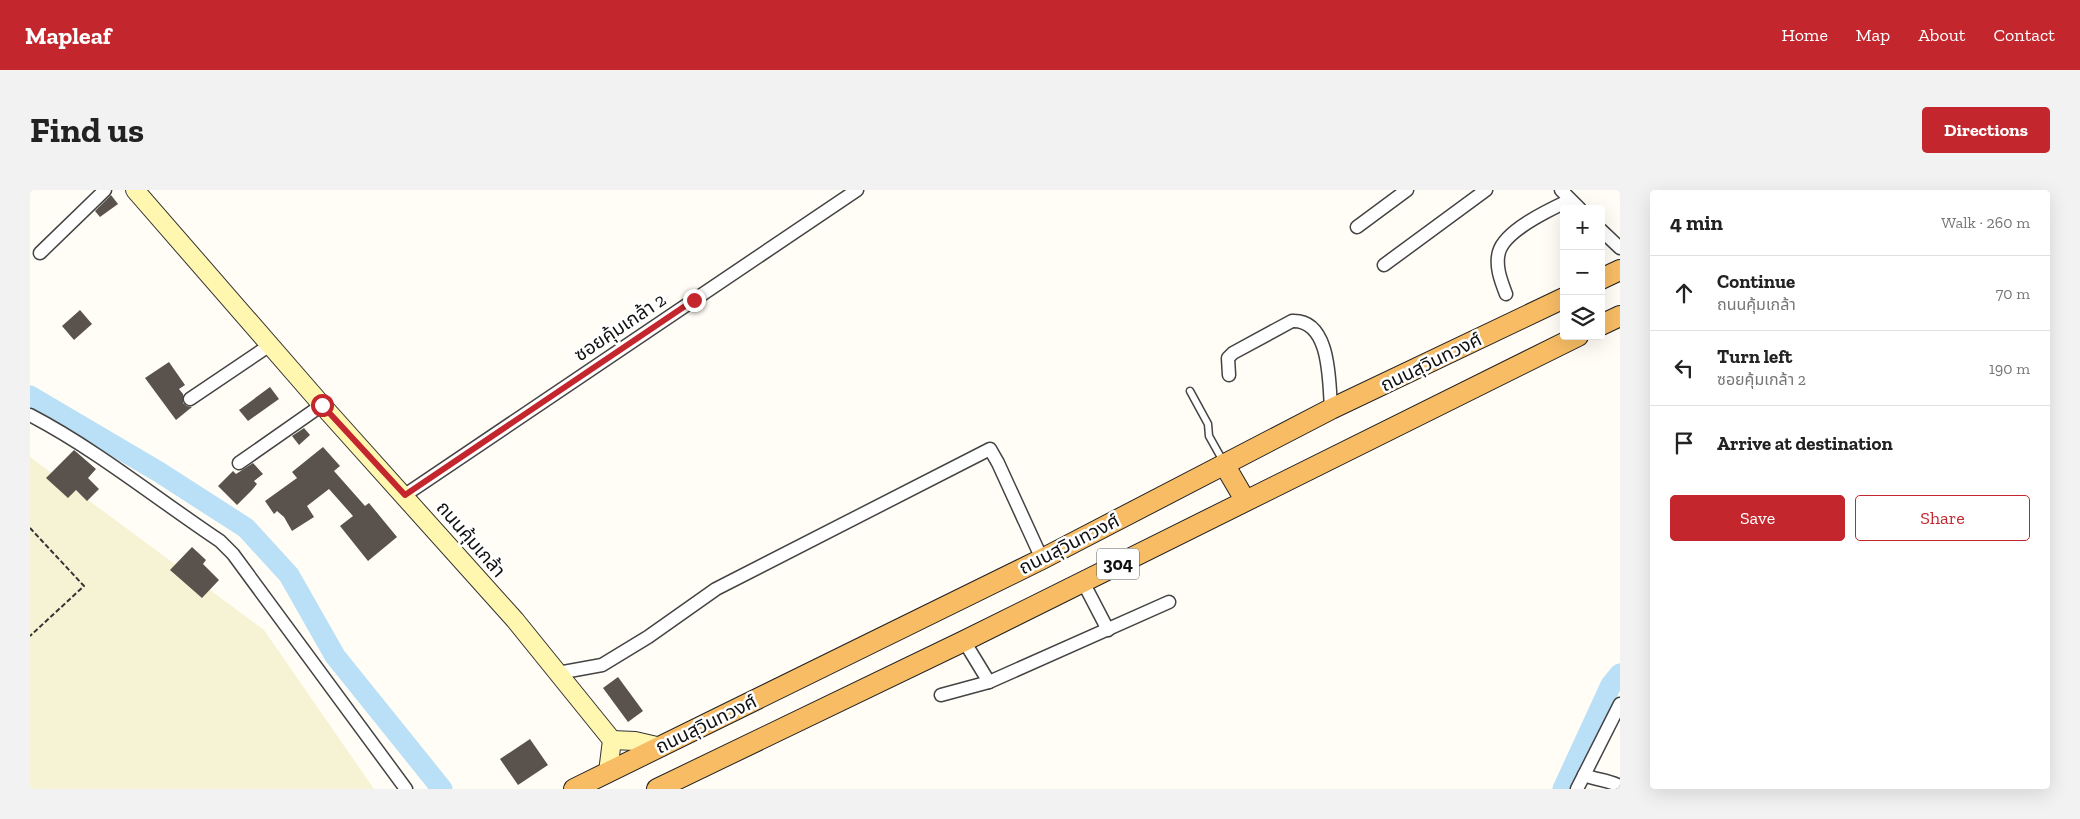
<!DOCTYPE html>
<meta charset="utf-8">
<style>
body{margin:0;font-family:"Zilla Slab","Noto Sans Thai",serif;background:#f2f2f2;color:#222}
.controls{position:absolute;right:15px;top:15px;display:grid;overflow:hidden;border-radius:5px;box-shadow:0 5px 20px #0002}
.controls button{width:45px;height:45px;display:grid;place-items:center;padding:0;border:0;border-bottom:1px solid #e0e0e0;background:#fff;color:#222;font:25px sans-serif}
.stop{position:absolute;width:15px;height:15px;margin:-11px;border:4px solid #c4262e;border-radius:50%;background:#fff}
.stop.end{background:#c4262e;border-color:#fff;box-shadow:0 1px 5px #0008}
.list{margin:0;padding:0;list-style:none}
h2{display:flex;justify-content:space-between;align-items:center;height:65px;margin:0;padding:0 20px;font-size:21px}
h2 small{font-size:16px;font-weight:400;color:#767676}
.list li{display:grid;grid-template-columns:32px 1fr auto;gap:15px;align-items:center;box-sizing:border-box;height:75px;padding:0 20px;border-top:1px solid #e0e0e0}
.list b{display:block;font-size:19px;white-space:nowrap}
.list p{margin:0;font-size:16px;white-space:nowrap;color:#767676}
.list em{font-size:16px;font-style:normal;color:#767676}
.actions{display:flex;gap:10px;padding:15px 20px}
.actions a{flex:1;padding:11px 0;border:1px solid #c4262e;border-radius:5px;text-align:center;font-size:18px;color:#c4262e}
.actions .main{background:#c4262e;color:#fff}
.icon{flex:none;width:28px;height:28px;fill:none;stroke:currentColor;stroke-width:2;stroke-linecap:round;stroke-linejoin:round}
.map{position:relative;flex:none;width:1590px;height:599px;overflow:hidden;border-radius:5px}
header{display:flex;align-items:center;gap:30px;box-sizing:border-box;height:70px;padding:0 25px;background:#c4262e;color:#fff}
header strong{font-size:24px}
nav{display:flex;gap:28px;margin-inline-start:auto;font-size:18px}
.intro{display:flex;align-items:center;justify-content:space-between;box-sizing:border-box;height:120px;padding:0 30px}
h1{margin:0;font-size:35px}
.button{padding:12px 22px;border-radius:5px;background:#c4262e;color:#fff;font-size:18px;font-weight:700}
main{display:flex;gap:30px;padding:0 30px}
aside{flex:1;background:#fff;border-radius:5px;box-shadow:0 5px 20px #0002}
.map>svg:first-child{display:block}
.farmland{fill:#f6f3d4}
.lines{fill:none;stroke-linecap:round;stroke-linejoin:round}
.river{stroke:#b9e0f7;stroke-width:21}
.building{fill:#5a524d}
.service-casing{stroke:#444;stroke-width:9}
.minor-casing{stroke:#444;stroke-width:15}
.secondary-casing{stroke:#333;stroke-width:20}
.trunk-casing{stroke:#222;stroke-width:22}
.path{stroke:#333;stroke-width:2;stroke-dasharray:5 2.5;stroke-linecap:butt}
.service{stroke:#fff;stroke-width:6}
.minor{stroke:#fff;stroke-width:12}
.secondary{stroke:#fff6b0;stroke-width:18}
.trunk{stroke:#f7bc64;stroke-width:20}
.route{stroke:#c4262e;stroke-width:6}
.labels{text-anchor:middle;dominant-baseline:central;stroke-width:5;stroke-linejoin:round;paint-order:stroke}
.shield{fill:#fff;stroke:#585858;stroke-width:1}
.shield-label{font-size:18px;font-weight:bold;fill:#111}
.street-label{font-size:19px;fill:#111;stroke:#fff}
</style>
<header>
<strong>Mapleaf</strong>
<nav><a>Home</a><a>Map</a><a>About</a><a>Contact</a></nav>
</header>
<div class="intro"><h1>Find us</h1><a class="button">Directions</a></div>
<main>
<div class="map">
<svg width="1590" height="599" viewBox="0 0 1590 599">
<rect width="100%" height="100%" fill="#fffdf5"/>
<path class="farmland" d="M0,267l234,173 110,159h-344z"/>
<g class="lines">
<g class="river">
<path d="M0,206l129,76 87,56 43,47 46,81 107,133"/>
<path d="M1533,599l48,-104 9,-11"/>
</g>
</g>
<g class="building">
<path d="M81,5l7,9 -18,13 -5,-6z"/>
<path d="M50,120l12,14 -18,16 -12,-14z"/>
<path d="M139,172l16,23 -6,4 4,5v9l4,3 5,1 -16,13 -31,-42z"/>
<path d="M240,197l9,12 -31,22 -9,-11z"/>
<path d="M274,238l6,7 -11,10 -7,-9z"/>
<path d="M293,257l17,19 -6,5 31,35 4,-3 28,34 -29,24 -28,-35 13,-10 -24,-27 -22,17 7,11 -22,14 -8,-14 -7,-6 -3,3 -9,-13 32,-23 -5,-6z"/>
<path d="M44,260l22,19 -8,9 11,11 -12,12 -11,-11 -8,8 -22,-20z"/>
<path d="M223,273l10,11 -9,7 3,3 -5,6 -15,15 -19,-19 15,-15 3,3z"/>
<path d="M162,357l14,13 -3,4 16,16 -17,18 -32,-28z"/>
<path d="M588,487l25,34 -15,11 -25,-34z"/>
<path d="M500,549l18,26 -30,20 -18,-26z"/>
</g>
<g class="lines">
<defs>
<path id="service" d="M1160,201l18,33 1,12 14,25"/>
<g id="minor">
<path d="M1531,0l19,19"/>
<path d="M1327,37l50,-37"/>
<path d="M1571,40l19,18"/>
<path d="M10,63l65,-63"/>
<path d="M1354,75l102,-75"/>
<path d="M1476,104c-5,-13 -11,-28 -7,-42 6,-22 52,-43 71,-52"/>
<path d="M1199,185l-1,-17 5,-5 59,-32c39,-2 37,61 39,88"/>
<path d="M160,209l80,-54"/>
<path d="M0,225c67,35 127,84 190,126l13,13 173,235"/>
<path d="M209,273l83,-58"/>
<path d="M375,305l452,-305"/>
<path d="M1053,392l25,48"/>
<path d="M934,451l25,41"/>
<path d="M528,483l44,-8 46,-28 68,-48 274,-140 8,14 44,96"/>
<path d="M911,505l48,-13 180,-80"/>
<path d="M1554,585c13,5 24,5 36,11"/>
<path d="M1547,599l43,-85"/>
</g>
<g id="secondary">
<path d="M105,0l187,215 193,215 97,120 -4,32"/>
<path d="M582,550l23,1 26,6"/>
</g>
<g id="trunk">
<path d="M1571,89l19,-9"/>
<path d="M1571,135l19,-9"/>
<path d="M1194,274l21,36"/>
<path d="M544,599l468,-230 289,-150 233,-111"/>
<path d="M627,599l307,-148 614,-305"/>
</g>
</defs>
<use href="#service" class="service-casing"/>
<use href="#minor" class="minor-casing"/>
<use href="#secondary" class="secondary-casing"/>
<use href="#trunk" class="trunk-casing"/>
<path class="path" d="M0,338l54,58 -54,50"/>
<use href="#service" class="service"/>
<use href="#minor" class="minor"/>
<use href="#secondary" class="secondary"/>
<use href="#trunk" class="trunk"/>
</g>
<g class="lines">
<path class="route" d="M292,215l83,90 289,-195"/>
</g>
<g class="labels">
<rect class="shield" x="1067" y="358.5" width="42" height="31" rx="4"/>
<g class="shield-label">
<text x="1088" y="374">304</text>
</g>
<g class="street-label">
<text transform="translate(590 137) rotate(-34)">ซอยคุ้มเกล้า 2</text>
<text transform="translate(1401 172) rotate(-26)">ถนนสุวินทวงศ์</text>
<text transform="translate(441 349) rotate(49)">ถนนคุ้มเกล้า</text>
<text transform="translate(1039 354) rotate(-27)">ถนนสุวินทวงศ์</text>
<text transform="translate(676 534) rotate(-26)">ถนนสุวินทวงศ์</text>
</g>
</g>
</svg>
<div class="controls">
<button>+</button>
<button>−</button>
<button><svg class="icon" aria-label="layers" viewBox="0 0 24 24"><path d="M12 4l9 5-9 5-9-5zM3 14l9 5 9-5"/></svg></button>
</div>
<div class="stop" style="left:292px;top:215px"></div>
<div class="stop end" style="left:664px;top:110px"></div>
</div>
<aside>
<h2>4 min<small>Walk · 260 m</small></h2>
<ul class="list">
<li><svg class="icon" aria-label="ahead" viewBox="0 0 24 24"><path d="M12 20V5M6 11l6-6 6 6"/></svg><div><b>Continue</b><p>ถนนคุ้มเกล้า</p></div><em>70 m</em></li>
<li><svg class="icon" aria-label="left" viewBox="0 0 24 24"><path d="M17 20v-9H6M10 6l-5 5 5 5"/></svg><div><b>Turn left</b><p>ซอยคุ้มเกล้า 2</p></div><em>190 m</em></li>
<li><svg class="icon" aria-label="arrive" viewBox="0 0 24 24"><path d="M6 21V4h12l-3 4 3 4H6"/></svg><div><b>Arrive at destination</b></div></li>
</ul>
<div class="actions"><a class="main">Save</a><a>Share</a></div>
</aside>
</main>
